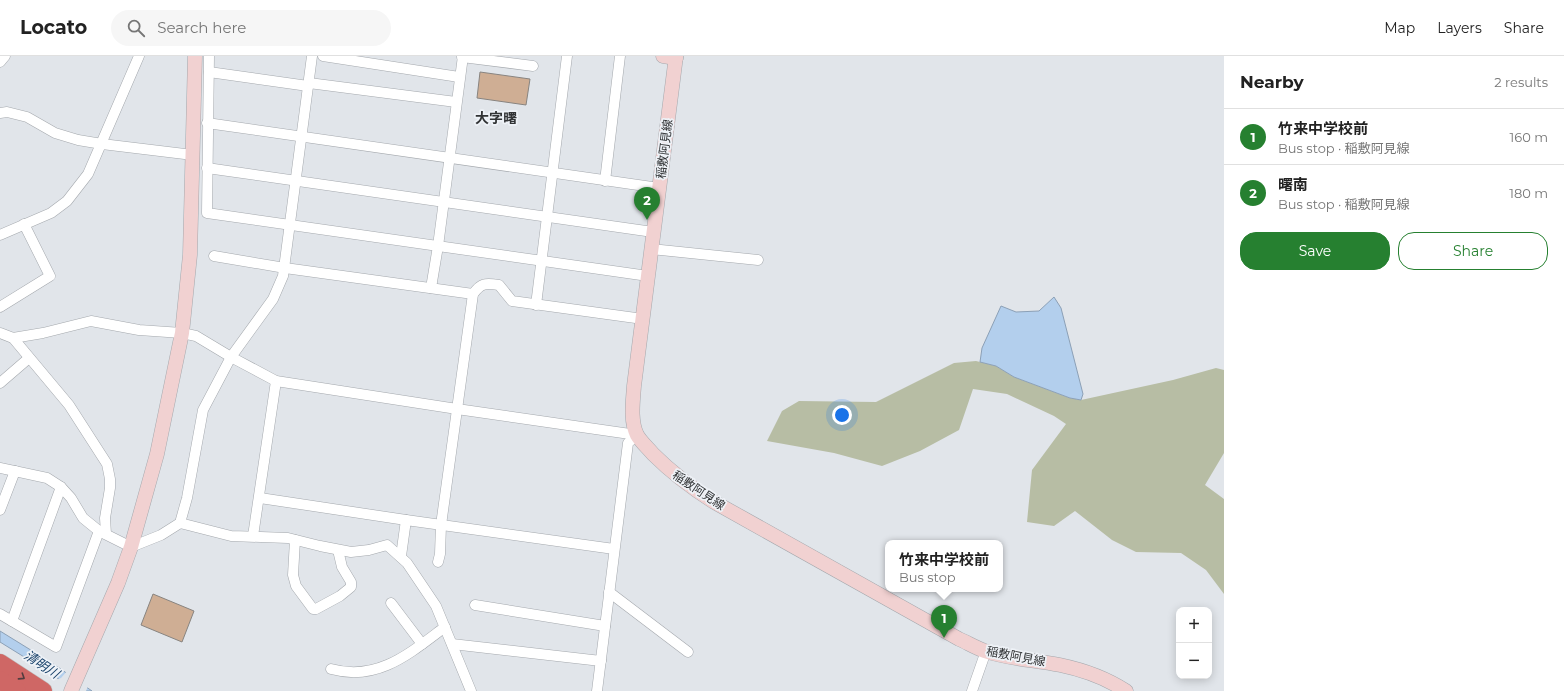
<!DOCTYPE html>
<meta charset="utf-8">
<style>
body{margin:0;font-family:Montserrat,"Noto Sans JP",sans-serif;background:#f6f6f6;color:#222}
.controls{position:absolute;right:12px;bottom:12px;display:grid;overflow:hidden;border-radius:8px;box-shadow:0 2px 10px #0003}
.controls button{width:36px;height:36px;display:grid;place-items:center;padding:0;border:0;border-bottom:1px solid #e0e0e0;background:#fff;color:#222;font:20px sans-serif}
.you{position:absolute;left:842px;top:359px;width:14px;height:14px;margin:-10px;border:3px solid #fff;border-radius:50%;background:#1a73e8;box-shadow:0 0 0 6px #1a73e833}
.badge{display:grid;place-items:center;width:26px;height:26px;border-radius:50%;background:#268030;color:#fff;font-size:13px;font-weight:700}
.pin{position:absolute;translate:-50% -33px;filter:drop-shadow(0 1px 2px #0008)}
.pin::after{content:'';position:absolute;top:21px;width:14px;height:12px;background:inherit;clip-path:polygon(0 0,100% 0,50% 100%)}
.popup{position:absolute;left:885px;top:484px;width:118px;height:52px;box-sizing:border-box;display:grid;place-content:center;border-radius:8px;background:#fff;filter:drop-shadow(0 1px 3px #0005);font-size:13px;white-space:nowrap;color:#767676}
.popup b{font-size:15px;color:#222}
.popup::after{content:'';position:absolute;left:50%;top:100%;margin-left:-8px;border:8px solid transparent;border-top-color:#fff}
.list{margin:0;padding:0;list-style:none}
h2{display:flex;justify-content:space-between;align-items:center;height:52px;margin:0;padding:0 16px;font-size:17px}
h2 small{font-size:13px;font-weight:400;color:#767676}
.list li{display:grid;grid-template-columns:26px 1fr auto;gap:12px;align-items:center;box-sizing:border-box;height:56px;padding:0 16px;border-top:1px solid #e0e0e0}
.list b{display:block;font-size:15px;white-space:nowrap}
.list p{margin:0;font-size:13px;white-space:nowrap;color:#767676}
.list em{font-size:13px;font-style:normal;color:#767676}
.actions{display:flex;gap:8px;padding:12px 16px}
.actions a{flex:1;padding:9px 0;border:1px solid #268030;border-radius:16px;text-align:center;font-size:14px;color:#268030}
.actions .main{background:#268030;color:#fff}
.icon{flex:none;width:22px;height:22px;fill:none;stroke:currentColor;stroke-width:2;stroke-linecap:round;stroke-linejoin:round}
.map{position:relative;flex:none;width:1224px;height:635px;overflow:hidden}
header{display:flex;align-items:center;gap:24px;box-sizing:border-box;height:56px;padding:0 20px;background:#fff;border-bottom:1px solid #e0e0e0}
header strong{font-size:19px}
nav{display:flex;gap:22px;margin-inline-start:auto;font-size:14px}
.search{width:280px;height:36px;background:#f6f6f6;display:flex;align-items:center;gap:10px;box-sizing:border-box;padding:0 14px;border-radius:22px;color:#767676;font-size:15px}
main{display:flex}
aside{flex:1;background:#fff}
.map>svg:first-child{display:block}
.green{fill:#b7bda4}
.water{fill:#b3cfed;stroke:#8ca0b6}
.pier{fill:#e1e5ea}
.building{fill:#cfae94;stroke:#888480}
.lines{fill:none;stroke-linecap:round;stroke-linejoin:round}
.street-casing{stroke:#a4a8ad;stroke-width:11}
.secondary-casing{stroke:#a4a8ad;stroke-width:15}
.highway-casing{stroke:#c1c2c2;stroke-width:19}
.street{stroke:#fff;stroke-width:10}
.secondary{stroke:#f1d1d1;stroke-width:14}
.highway{stroke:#cf6765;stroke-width:18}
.oneway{stroke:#513d3f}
.labels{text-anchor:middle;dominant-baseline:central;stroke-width:3.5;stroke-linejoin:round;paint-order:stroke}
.street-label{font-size:12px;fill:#313335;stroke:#eef2f7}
.water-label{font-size:13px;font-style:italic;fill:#1b436b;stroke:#eef2f7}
.quarter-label{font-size:14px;font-weight:bold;fill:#313335;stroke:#eef2f7}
</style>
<header>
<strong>Locato</strong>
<div class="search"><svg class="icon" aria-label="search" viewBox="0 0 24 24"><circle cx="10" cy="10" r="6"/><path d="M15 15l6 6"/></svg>Search here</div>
<nav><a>Map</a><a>Layers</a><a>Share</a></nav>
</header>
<main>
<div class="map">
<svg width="1224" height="635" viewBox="0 0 1224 635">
<rect width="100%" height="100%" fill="#e1e5ea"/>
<path class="green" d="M976,305l20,5 18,11 56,21 11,2 92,-20 43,-12 8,2v83l-19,32 19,14v95l-18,-24 -25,-17 -45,-1 -24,-12 -37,-29 -21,15 -27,-4 5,-52 34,-46 -12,-8 -47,-22 -34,-5 -14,41 -39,21 -38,15 -48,-13 -67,-12 15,-30 17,-10 77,1 78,-39z"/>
<g class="water">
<path d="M1054,241l7,11 22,86 -2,6 -11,-2 -56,-21 -18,-11 -16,-4 2,-14 19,-42 15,6 23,-1z"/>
<path d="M0,575l55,34 37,26h-16l-26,-18 -50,-31z"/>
</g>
<path class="pier" d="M67,615l21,15 -2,5h-14l-16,-11 5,-2z"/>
<g class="building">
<path d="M480,16l50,7 -4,26 -49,-7z"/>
<path d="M153,538l41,17 -12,31 -41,-17z"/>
</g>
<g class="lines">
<defs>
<g id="street">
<path d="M209,0l-2,157 441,63"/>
<path d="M323,0l136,21"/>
<path d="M462,1l71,9"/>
<path d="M0,6l5,-6"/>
<path d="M209,16l99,14"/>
<path d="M309,27l147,19"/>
<path d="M0,57l7,-1 20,5 28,16 23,7 24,4 91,11"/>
<path d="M207,67l452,65"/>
<path d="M207,112l446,64"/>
<path d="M605,125l15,-125"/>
<path d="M0,179l51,-22 16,-12 21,-27 51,-118"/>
<path d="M651,193l107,11"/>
<path d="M214,200l71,12 188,26"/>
<path d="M431,232l7,-42 25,-190"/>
<path d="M536,249l31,-249"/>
<path d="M0,251l50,-31 -26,-52"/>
<path d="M0,277l13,5 56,67 38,59 3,15v9l-5,30 1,16"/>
<path d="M13,282l30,-5 48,-12 48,9 43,3 14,3 35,21 45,24 181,28 180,26"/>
<path d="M0,327l29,-25"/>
<path d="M0,412l47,10 14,9 10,11 12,20 16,13 32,16 30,-12 19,-12 7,-25 16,-88 28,-53 42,-58 10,-23 29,-220"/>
<path d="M260,442l146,22"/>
<path d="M0,454l15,-39"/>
<path d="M180,467l51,13 57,2 32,8 31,6 18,-2 18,-5 20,18 29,43 35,85"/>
<path d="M253,480l23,-155"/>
<path d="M295,484l-2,35 3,11 17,23h3l24,-13 11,-9v-5l-9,-15 -4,-17"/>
<path d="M401,500l5,-36 208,29"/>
<path d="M438,506l2,-8 1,-29 32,-231c8,-11 12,-11 26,-9l13,16 131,18"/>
<path d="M609,536l79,60"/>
<path d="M391,547l31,41"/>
<path d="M475,549l130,21"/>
<path d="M0,558l56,33 43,-116"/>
<path d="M12,565l49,-134"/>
<path d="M452,588l149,17"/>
<path d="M331,613c47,13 79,-16 114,-42"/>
<path d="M597,635l31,-248 9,-8"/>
<path d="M972,635l14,-40"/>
</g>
<g id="secondary">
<path d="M663,0l13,2"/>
<path d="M676,0l-42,330c-1,15 -4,35 3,49 4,7 11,13 16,19 19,19 39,34 61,48l245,137c9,4 17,9 26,12 24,8 50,9 75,14 24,5 46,13 66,26"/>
<path d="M71,635l47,-108 13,-36 26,-93 25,-121 8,-78 5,-199"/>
</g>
<g id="highway">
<path d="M0,607l43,28"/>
<path d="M0,624l17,11"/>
</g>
</defs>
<use href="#street" class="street-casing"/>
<use href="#secondary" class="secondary-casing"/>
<use href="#highway" class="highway-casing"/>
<use href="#street" class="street"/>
<use href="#secondary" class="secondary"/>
<use href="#highway" class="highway"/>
</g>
<defs><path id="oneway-chevron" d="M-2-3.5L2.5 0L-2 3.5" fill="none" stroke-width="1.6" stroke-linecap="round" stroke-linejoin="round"/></defs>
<use class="oneway" href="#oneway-chevron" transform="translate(22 621) rotate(33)"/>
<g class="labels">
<g class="street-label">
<text transform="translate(664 93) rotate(-83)">稲敷阿見線</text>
<text transform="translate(699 434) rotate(34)">稲敷阿見線</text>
<text transform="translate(1016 600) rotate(11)">稲敷阿見線</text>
</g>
<g class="water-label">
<text transform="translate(42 608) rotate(33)">清明川</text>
</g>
<g class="quarter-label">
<text x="496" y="62">大字曙</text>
</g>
</g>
</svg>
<div class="controls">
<button>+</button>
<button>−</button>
</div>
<div class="you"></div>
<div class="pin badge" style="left:944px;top:582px">1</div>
<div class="popup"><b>竹来中学校前</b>Bus stop</div>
<div class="pin badge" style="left:647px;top:164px">2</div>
</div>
<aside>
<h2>Nearby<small>2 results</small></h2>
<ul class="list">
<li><span class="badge">1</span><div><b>竹来中学校前</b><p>Bus stop · 稲敷阿見線</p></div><em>160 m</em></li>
<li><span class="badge">2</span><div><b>曙南</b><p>Bus stop · 稲敷阿見線</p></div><em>180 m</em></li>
</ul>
<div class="actions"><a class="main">Save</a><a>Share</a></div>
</aside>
</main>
